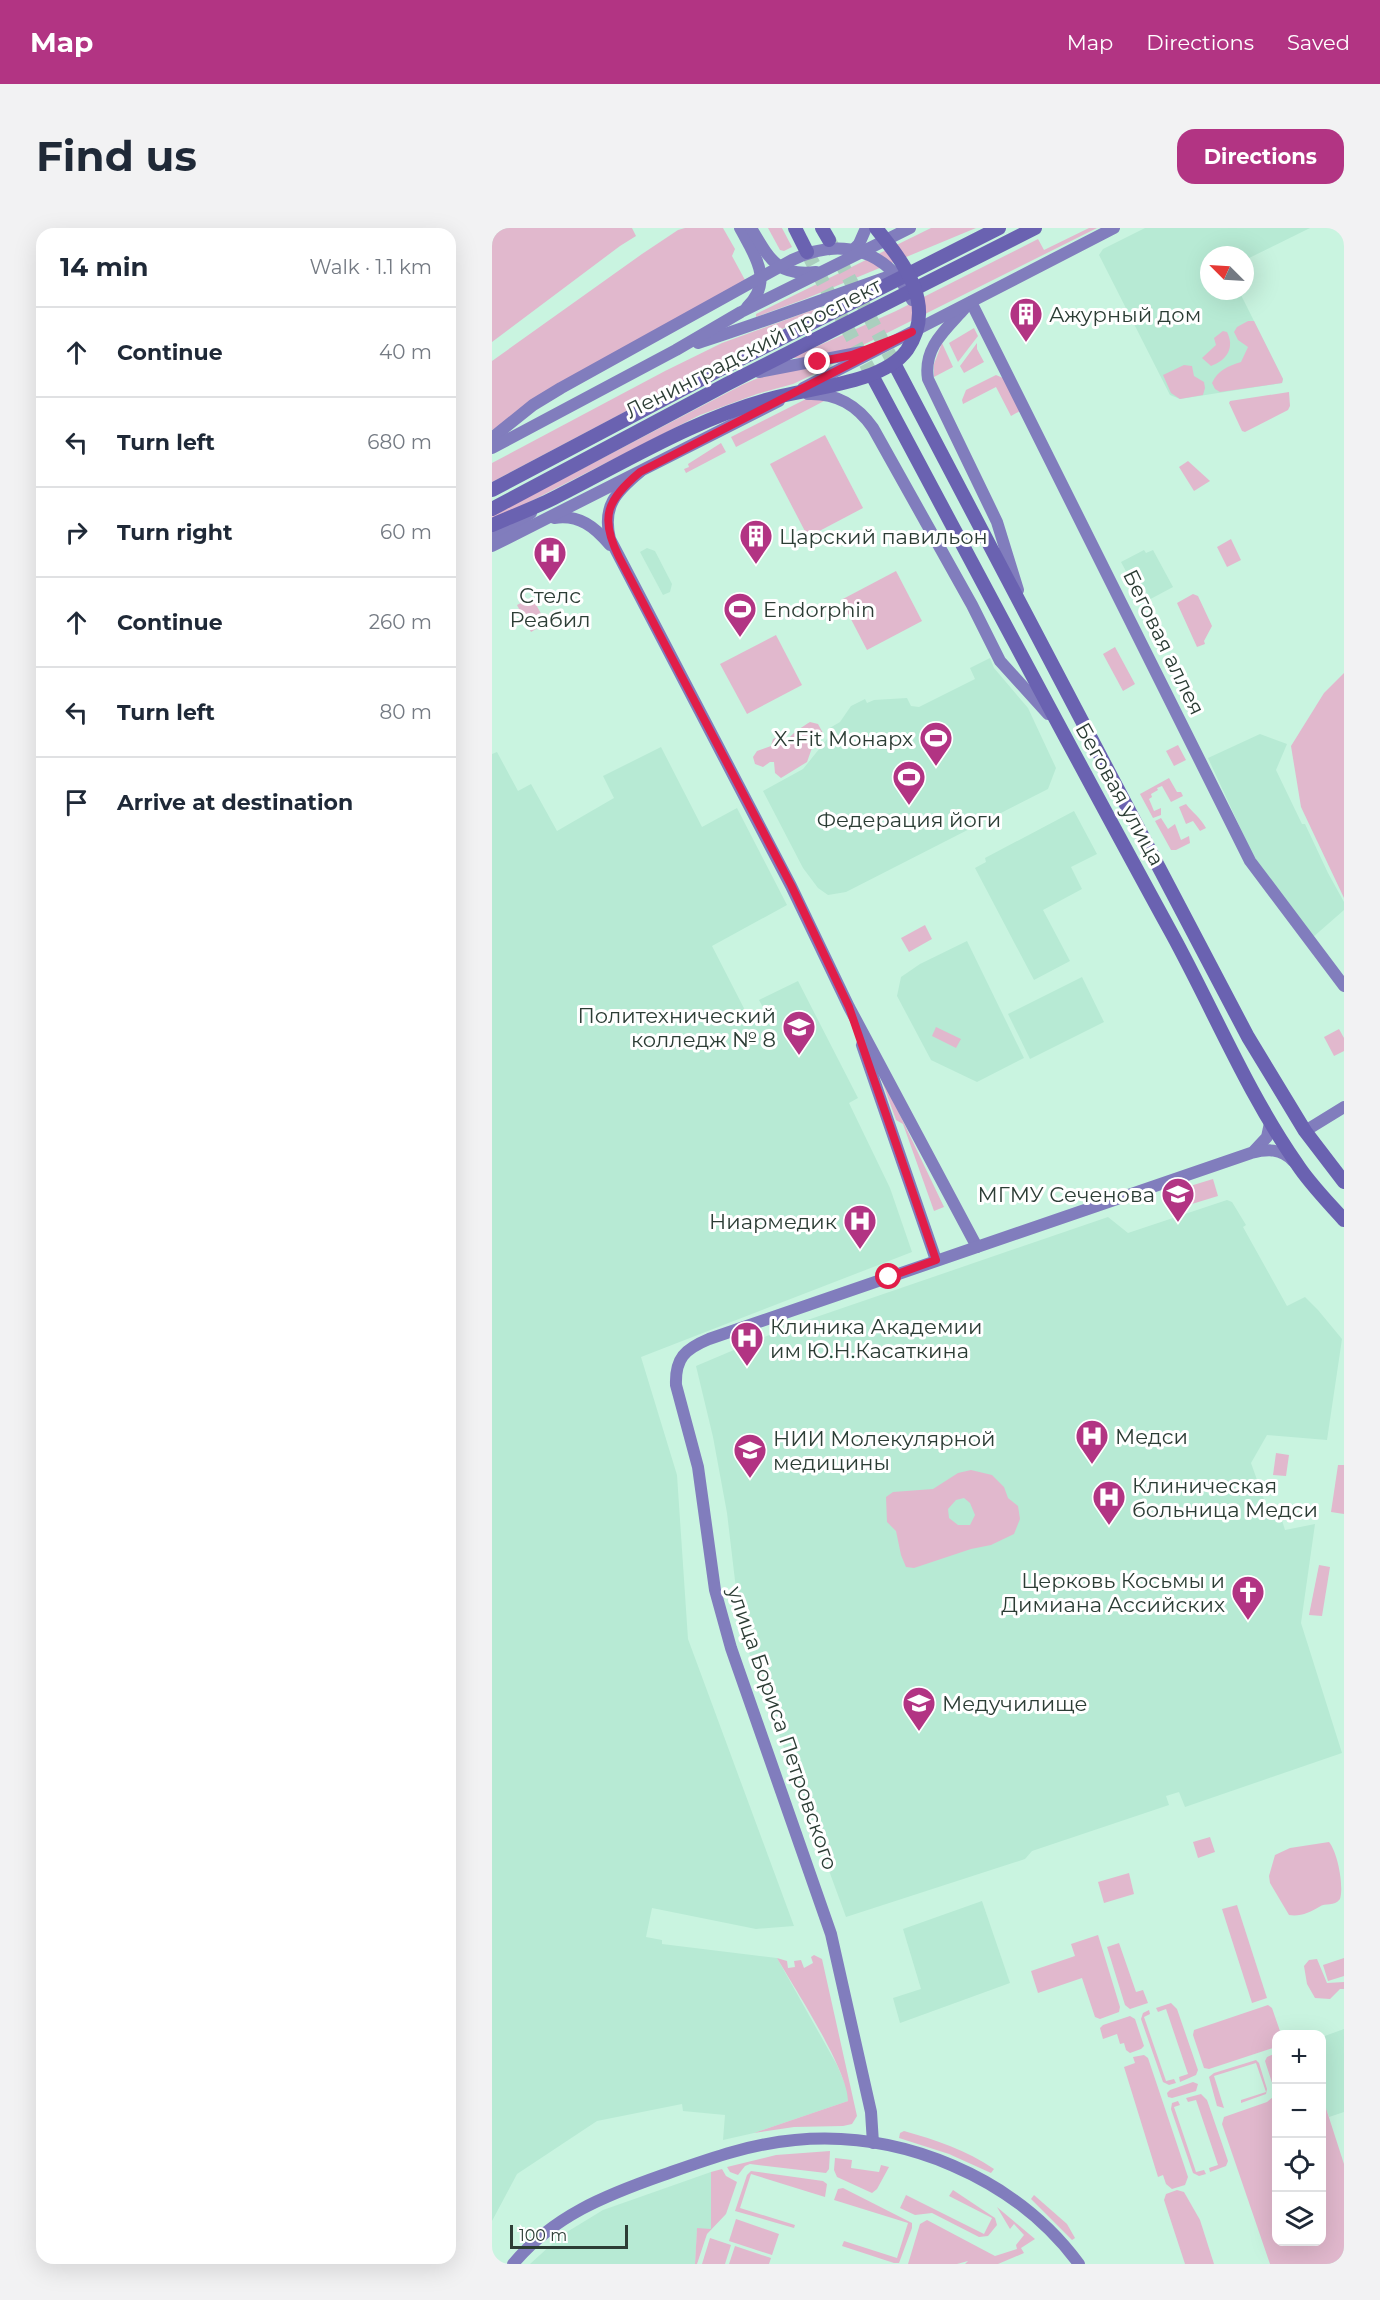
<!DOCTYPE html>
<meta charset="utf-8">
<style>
body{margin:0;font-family:Montserrat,sans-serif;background:#f2f2f3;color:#1f2937}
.controls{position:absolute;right:18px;bottom:18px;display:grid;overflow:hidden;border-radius:12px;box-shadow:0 6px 24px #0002}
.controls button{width:54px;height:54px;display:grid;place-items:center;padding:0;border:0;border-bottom:2px solid #e0e1e3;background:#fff;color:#1f2937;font:30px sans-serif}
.compass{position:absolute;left:708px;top:18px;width:54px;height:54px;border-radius:50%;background:#fff;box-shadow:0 6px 24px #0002;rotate:294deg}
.scale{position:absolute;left:18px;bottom:15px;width:118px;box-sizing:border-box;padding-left:6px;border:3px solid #2c3d35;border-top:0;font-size:16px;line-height:21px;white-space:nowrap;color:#2c3d35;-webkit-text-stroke:4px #fff;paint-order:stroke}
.stop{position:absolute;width:18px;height:18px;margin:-14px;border:4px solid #e11d48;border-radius:50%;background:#fff}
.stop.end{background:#e11d48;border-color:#fff;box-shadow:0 2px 6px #0008}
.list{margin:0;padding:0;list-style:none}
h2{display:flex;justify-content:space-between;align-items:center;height:78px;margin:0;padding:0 24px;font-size:26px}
h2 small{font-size:20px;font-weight:400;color:#747a83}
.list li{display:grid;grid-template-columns:39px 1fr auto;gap:18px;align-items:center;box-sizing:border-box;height:90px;padding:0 24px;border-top:2px solid #e0e1e3}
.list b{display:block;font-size:22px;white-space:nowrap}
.list em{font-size:20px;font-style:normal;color:#747a83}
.icon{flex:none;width:33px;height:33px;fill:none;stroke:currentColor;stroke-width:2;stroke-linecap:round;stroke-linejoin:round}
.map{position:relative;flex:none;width:852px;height:2036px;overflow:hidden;border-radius:18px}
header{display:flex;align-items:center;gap:36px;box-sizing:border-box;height:84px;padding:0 30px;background:#b23483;color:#fff}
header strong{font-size:28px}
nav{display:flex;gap:33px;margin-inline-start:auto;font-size:21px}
.intro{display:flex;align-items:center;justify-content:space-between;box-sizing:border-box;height:144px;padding:0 36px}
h1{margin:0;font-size:42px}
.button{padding:15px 27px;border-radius:18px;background:#b23483;color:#fff;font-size:21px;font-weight:700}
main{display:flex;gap:36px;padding:0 36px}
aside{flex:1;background:#fff;border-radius:18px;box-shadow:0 6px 24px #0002}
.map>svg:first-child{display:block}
.built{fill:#b7ead4}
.green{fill:#e1b8cd;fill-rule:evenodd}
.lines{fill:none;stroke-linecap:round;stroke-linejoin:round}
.primary-tunnel{stroke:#aacfbe;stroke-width:14;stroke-dasharray:14 7;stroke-linecap:butt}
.secondary{stroke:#817dbd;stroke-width:12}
.primary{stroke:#6a62b1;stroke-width:14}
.route{stroke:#e11d48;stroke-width:8}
.labels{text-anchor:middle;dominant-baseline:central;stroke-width:6;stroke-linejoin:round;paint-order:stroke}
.poi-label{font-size:21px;fill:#2c3d35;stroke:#fff;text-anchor:start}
.street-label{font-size:21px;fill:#2c3d35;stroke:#fff}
</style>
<header>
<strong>Map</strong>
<nav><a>Map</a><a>Directions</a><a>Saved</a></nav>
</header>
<div class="intro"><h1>Find us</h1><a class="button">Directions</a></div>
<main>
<aside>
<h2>14 min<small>Walk · 1.1 km</small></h2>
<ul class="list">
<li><svg class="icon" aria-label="ahead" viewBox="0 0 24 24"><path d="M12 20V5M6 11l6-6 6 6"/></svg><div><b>Continue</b></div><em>40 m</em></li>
<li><svg class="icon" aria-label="left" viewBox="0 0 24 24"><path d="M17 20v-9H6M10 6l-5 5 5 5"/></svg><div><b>Turn left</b></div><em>680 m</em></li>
<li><svg class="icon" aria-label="right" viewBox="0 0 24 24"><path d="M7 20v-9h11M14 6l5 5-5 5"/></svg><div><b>Turn right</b></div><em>60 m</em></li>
<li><svg class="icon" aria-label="ahead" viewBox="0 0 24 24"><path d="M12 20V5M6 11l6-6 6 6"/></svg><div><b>Continue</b></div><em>260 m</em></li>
<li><svg class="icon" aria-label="left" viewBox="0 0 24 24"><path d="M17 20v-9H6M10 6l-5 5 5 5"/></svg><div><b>Turn left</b></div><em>80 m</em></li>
<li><svg class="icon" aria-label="arrive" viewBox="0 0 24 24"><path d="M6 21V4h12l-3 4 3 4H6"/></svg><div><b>Arrive at destination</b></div></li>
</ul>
</aside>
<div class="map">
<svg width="852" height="2036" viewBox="0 0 852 2036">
<rect width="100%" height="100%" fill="#c9f4e0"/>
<g class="built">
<path d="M653,0h165l-65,32v-5h-36v36h30l44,88 -1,4 -102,16 -10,-4 -71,-140 4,-6z"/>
<path d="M155,320l8,3 17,33 -2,8 -7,3 -23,-43z"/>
<path d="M652,322l2,3 7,-3 20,37 -30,16 -22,-41z"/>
<path d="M498,430l4,10 34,40 28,60 -8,21 -202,103 -18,3 -10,-7 -15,-20 -40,-77 40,-22 25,-31v-9l12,-7 11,-16 14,-7 2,4 7,-3 33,-2 4,8 8,1 56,-28 -5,-11z"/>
<path d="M768,506l27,10 -11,26 26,54h3l23,49 16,29v8l-32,28 -55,-74 -49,-106z"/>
<path d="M169,519l41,80 35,-19 50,97 -75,41 38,74 16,-7 -7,-13 39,-19 60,117 -9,5 41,85 22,64 -271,105 36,118 11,164 106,287 -38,3 -104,-21 -6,29 16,3v4l115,14 60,107 11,26v10l-94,32 -31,7 2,-25 -42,-4 -1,-7 -85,17 -80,53 -25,47v-1467l5,-2 21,39 13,-7 26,47 57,-33 -11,-22z"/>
<path d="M582,583l23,43 -26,13 11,22 -39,21 27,51 -36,19 -59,-112 11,-6 -1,-4z"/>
<path d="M475,713l57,117 -47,24 -46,-22 -34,-64 4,-19 19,-13z"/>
<path d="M590,749l22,45 -74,37 -22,-45z"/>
<path d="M735,972l5,2 14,23 -3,2 44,79 18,-9 13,13 24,29 -15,101 -60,-5 -16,28 20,56 10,-2 4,13 30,-6 -14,99 41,130 -157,54 -6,-15 -13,4 3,9 -137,46 -7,8 -179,58 -105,-286 -14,-118 -14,-76 -17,-71 97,-41 315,-108 20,16z"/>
<path d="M490,1673l28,82 -110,40 -7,-25 28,-9 -18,-60z"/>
<path d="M852,1801v83l-15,5 -5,-14h-2v-66z"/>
<path d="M219,1944v57h-14l-2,35h-165l32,-29 41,-25z"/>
</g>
<g class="green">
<path d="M0,0h140l4,8 -16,10 -128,96z"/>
<path d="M193,0h38l12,21 -3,7 13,24 -253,150v-69l150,-107 36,-24z"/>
<path d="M276,0h14l10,19 -8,4 -4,-1z"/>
<path d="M439,0h45l-171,71 -49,18v-3z"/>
<path d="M597,0h8l-248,124 -31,6h-27l105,-47 142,-72 6,11z"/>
<path d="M329,79l1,1 -330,174v-19l173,-92 57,-28z"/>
<path d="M756,93h6l29,58 -1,4 -62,9 -5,-3 -3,-6c6,-13 16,-17 29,-21l7,-15 -10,-7 -4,-8 3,-5z"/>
<path d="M482,100l4,8 -20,26 -9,-19z"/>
<path d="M731,103l4,1c8,16 0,28 -16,34l-9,-8 14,-13 -2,-7z"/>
<path d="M450,115l11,24 -19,10v-13z"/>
<path d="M485,115v6l7,13 -20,11 -4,-7z"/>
<path d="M692,137l8,1 2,10 10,6 1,6 -2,7 -23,4 -9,-6 -8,-18z"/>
<path d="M308,141h25l-32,15 -36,10 -57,21 -208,106v-5l250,-131 16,-7z"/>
<path d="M504,147l7,3 17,33 -9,5 -15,-29 -33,17 -1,-4 4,-10z"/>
<path d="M797,164l1,14 -2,4 -43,22 -3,-1 -13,-28 1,-2z"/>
<path d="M314,171l20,1 -90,47 -5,-10z"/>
<path d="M333,207l38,73 -55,29 -38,-73z"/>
<path d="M229,215l5,9 -40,21 -2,-4 5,-2 -1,-3z"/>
<path d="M696,233l22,20 -16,10 -15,-24z"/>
<path d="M739,311l10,21 -14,7 -10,-20z"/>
<path d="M404,343l26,50 -55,29 -26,-50z"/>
<path d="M701,366l5,2 14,30 -8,15 1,3 -8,3 -20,-44z"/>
<path d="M40,369l14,26 -15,9 -14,-27z"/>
<path d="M284,407l26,50 -55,29 -27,-50z"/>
<path d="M623,419l20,37 -12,7 -20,-37z"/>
<path d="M852,445v225l-43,-91 -10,-61 33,-53z"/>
<path d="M318,494l8,2 5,9 -10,12 -6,17 -26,16 -6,-5 -1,-11h-4l-7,5 -8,-3 -2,-7 4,-6 14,-5 2,-7 7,-3 5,3 4,-1c6,-7 13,-11 21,-16z"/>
<path d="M686,517l8,15 -12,6 -8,-15z"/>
<path d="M677,550l8,14h4l2,4 -12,6 -9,-16 -5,2 1,2 -7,4 1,3 -3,2 5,12 7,-3v7l-8,3 -13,-24z"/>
<path d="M694,576c7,9 14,13 20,24l-6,3 -7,-10 -7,3 -7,-17z"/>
<path d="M669,590l7,11 7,-5 6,16 8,-4 1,7 -14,7h-5l-16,-29z"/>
<path d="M433,697l7,14 -23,13 -8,-14z"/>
<path d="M444,799l25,12 -5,9 -24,-12z"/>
<path d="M847,801l5,9v13l-10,5 -10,-19z"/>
<path d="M385,839l67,140 -10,4 -31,-87 -7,-4z"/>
<path d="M721,951l5,17 -36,11 -5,-17z"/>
<path d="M784,1225l13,2 -3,21 -13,-1z"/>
<path d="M846,1237h6v49l-13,-2z"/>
<path d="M479,1242l21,5 12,12 4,11 10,8 2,13 -6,15 -23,11 -20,4 -57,19 -8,-1 -5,-12 -5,-24 -9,-9 -1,-25 7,-5 40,-3 25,-16zM472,1270l6,5 5,12 -5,10h-12l-9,-7 -1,-9 8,-9z"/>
<path d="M827,1337l11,2 -8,49 -13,-1z"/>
<path d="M718,1609l5,15 -17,6 -5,-16z"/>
<path d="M837,1614c9,11 15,45 11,57 -6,8 -14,3 -21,8 -8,5 -19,10 -30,8l-19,-32 -1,-7 6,-21 15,-7z"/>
<path d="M637,1645l5,21 -30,9 -6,-21z"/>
<path d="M745,1677l30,93 -15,5 -30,-94z"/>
<path d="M606,1707l22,72 -1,5 -19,7 -5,-2 -13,-39 -44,15 -7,-22 44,-15 -4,-12z"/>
<path d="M627,1715l17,49 7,-2 5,13 -18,6 -5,-4 -18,-58z"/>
<path d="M322,1727l8,4 35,157 -5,8 -9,2 -49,1 -40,6 94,-32c0,-31 -53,-112 -71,-143l10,3 1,7 7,-1 -1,-6 7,-1 3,8 9,-5 -2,-6z"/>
<path d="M852,1730v18l-16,5 -5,-16z"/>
<path d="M825,1731l10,24 17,-1v7h-4l-10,10 -15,-1 -8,-14 -3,-18 5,-6z"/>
<path d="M679,1775l6,6 21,61 -2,5 -16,7 -1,-5 9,-3 -22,-65 -8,3 -2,-4z"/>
<path d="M776,1777l4,3 9,26h-5v13l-67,22 -5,-1 -11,-33 1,-5z"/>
<path d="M657,1782l1,4 -6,3 22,64 8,-2 2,4 -7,2 -6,-3 -22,-63 2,-6z"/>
<path d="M638,1788l5,3 9,27 -3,3 -11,4 -4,-3 -2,-7 -4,1 -3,-10 -14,5 -3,-11 3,-3z"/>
<path d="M784,1825v189h46v-139l2,-1 20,62v100h-74l-48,-140 2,-7 43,-15 6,-5 1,-8 -9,-28 2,-4z"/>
<path d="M652,1827l4,3 40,119 -3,8 -13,4 -6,-5 -3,-9 -5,2 -34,-110 11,-4 -2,-6z"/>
<path d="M764,1832l3,3 8,26 -1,5 -25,9v-3l25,-8 -10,-29 -42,13 10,32 -7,-2 -8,-29 5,-4z"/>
<path d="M701,1854l5,2 -2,7 -24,7 -4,-1 -1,-4 3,-3z"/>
<path d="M709,1866l6,6 21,61 -2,5 -16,6 -1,-4 9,-3 -22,-65 -8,2 -2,-4z"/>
<path d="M686,1873l2,4 -6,2 22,65 8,-2 2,4 -7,2 -6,-3 -22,-64 1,-6z"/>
<path d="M412,1903c32,9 62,19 90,38l-3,4 -42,-19 -50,-16 1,-5z"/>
<path d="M338,1923l-1,18 -3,4 -76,-9 -5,2 -7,9 -8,-3 -3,-5 49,-12z"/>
<path d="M343,1930l17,2 -1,8 28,4 2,-7 8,2 -12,22 -5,4 -35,-16 -3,-7z"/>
<path d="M230,1941l4,7 11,6 -11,32 -19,20 -10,30h-2l2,-36 14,1v-57z"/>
<path d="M259,1943l72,10 4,3 -2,13 -74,-23 -11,34 55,17 -1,3 -59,-17 12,-36z"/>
<path d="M351,1960l69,35v5l-13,35h-5l-52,-17 2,-5 53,17 11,-35 -74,-23 4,-11z"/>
<path d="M461,1962l42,28 2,7 -9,11 -9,1 -47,-24 -17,2 -15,-7 6,-13 78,39 8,-16 -43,-22z"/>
<path d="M685,1962l7,2 16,28 14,44h-29l-21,-64 2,-6z"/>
<path d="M542,1967l33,29 8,14 -3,2 -41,-41z"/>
<path d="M505,1979l38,32 -14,9 3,5 -26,11h-33l3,-3 -11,3h-49l12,-40 7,-4 68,36 22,-7 -1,-4 8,-10 -10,-11 -4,5z"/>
<path d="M244,1991l43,15 -7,21 -43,-14z"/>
<path d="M218,2010l21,7 -6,19h-23z"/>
<path d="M243,2018l36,12 -2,6h-40z"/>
</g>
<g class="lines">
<g class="primary-tunnel">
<path d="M337,12l67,127"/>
<path d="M315,24l67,127"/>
</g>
<g class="secondary">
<path d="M248,0c15,28 34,53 7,79"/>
<path d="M259,0c18,30 26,49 65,44"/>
<path d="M357,26l10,-10 7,-16"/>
<path d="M479,74l279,559 94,125"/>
<path d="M472,81c-19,21 -41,39 -36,70l69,143 21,68"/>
<path d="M206,115c69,-22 136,-48 204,-71"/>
<path d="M267,144l103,-20"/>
<path d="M311,160l311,-160"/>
<path d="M316,166c29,-1 49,11 65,34l99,177 28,56 48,53"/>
<path d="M0,210l41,-33 28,-17 231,-128c50,-24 96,-10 120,40"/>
<path d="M0,220l184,-98 65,-38 169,-84"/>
<path d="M148,244c-24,20 -38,34 -30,67l181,347 58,121 128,240"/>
<path d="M62,290c25,-4 41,9 56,27"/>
<path d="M4,308l35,-23"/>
<path d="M0,318l287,-145"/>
<path d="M370,817l74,215"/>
<path d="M813,903l39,-24"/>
<path d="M762,923l13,-14 3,-14"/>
<path d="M381,1915l-2,-31 -40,-178 -100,-286 -16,-58 -17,-123 -22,-82c-1,-27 9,-36 33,-46l542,-186c16,-4 30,-5 42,8"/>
<path d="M21,2036c40,-48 93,-69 150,-89 43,-15 86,-31 132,-35 106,-10 220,37 284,124"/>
</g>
<g class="primary">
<path d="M303,0l12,24"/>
<path d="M330,0l7,12"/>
<path d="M404,139l352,670 57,94 39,51"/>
<path d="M382,151c99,185 197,371 298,555 42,77 75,158 125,230 13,20 31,38 47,56"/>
<path d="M0,262l225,-119 282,-143"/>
<path d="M0,281l235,-125 308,-156"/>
<path d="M0,297c21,-9 42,-17 62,-27 73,-37 144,-81 223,-101 37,-10 106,-14 130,-47 31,-45 -4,-88 -31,-122"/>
</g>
</g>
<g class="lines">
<path class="route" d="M326,134l34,-7 60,-23 -272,140c-33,28 -41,45 -21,85l172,328 58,122 87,253 -47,17"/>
</g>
<defs>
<symbol id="building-pin" viewBox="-11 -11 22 30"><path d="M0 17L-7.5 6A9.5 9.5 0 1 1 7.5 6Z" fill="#b23483" stroke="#fff"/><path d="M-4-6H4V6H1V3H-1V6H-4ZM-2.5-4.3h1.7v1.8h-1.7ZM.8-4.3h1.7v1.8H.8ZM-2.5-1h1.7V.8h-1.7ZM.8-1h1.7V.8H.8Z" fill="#fff"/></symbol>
<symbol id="hospital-pin" viewBox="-11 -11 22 30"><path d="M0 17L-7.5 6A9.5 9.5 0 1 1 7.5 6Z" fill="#b23483" stroke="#fff"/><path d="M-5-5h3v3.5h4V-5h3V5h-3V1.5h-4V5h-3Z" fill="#fff"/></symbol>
<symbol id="stadium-pin" viewBox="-11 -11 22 30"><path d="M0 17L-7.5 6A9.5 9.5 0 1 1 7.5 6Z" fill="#b23483" stroke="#fff"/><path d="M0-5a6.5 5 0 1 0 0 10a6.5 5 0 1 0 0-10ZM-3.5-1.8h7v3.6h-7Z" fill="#fff"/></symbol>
<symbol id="university-pin" viewBox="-11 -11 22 30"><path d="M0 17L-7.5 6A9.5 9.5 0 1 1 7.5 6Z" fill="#b23483" stroke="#fff"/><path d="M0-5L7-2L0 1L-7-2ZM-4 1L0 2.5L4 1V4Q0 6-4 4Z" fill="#fff"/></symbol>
<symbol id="church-pin" viewBox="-11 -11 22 30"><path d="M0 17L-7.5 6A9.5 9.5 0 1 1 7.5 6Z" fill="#b23483" stroke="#fff"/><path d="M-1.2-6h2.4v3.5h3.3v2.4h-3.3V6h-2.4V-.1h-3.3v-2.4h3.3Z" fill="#fff"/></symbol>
</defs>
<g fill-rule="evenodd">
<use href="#building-pin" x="515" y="67" width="38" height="52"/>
<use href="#building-pin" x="245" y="289" width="38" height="52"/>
<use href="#hospital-pin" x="39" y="306" width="38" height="52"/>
<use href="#stadium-pin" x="229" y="362" width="38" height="52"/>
<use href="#stadium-pin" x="425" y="491" width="38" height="52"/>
<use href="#stadium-pin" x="398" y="530" width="38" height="52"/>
<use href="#university-pin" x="288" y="780" width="38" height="52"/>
<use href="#university-pin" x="667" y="947" width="38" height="52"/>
<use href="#hospital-pin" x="349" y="974" width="38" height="52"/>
<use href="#hospital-pin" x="236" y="1091" width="38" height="52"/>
<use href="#hospital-pin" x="581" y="1189" width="38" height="52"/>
<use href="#university-pin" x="239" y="1203" width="38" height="52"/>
<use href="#hospital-pin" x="598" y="1250" width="38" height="52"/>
<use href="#church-pin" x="737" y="1345" width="38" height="52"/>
<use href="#university-pin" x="408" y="1456" width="38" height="52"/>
</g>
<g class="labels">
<g class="poi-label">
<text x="557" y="86">Ажурный дом</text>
<text x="287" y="308">Царский павильон</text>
<text x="58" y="367" text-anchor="middle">Стелс<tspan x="58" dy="24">Реабил</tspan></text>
<text x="271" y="381">Endorphin</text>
<text x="421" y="510" text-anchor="end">X-Fit Монарх</text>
<text x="417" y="591" text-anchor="middle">Федерация йоги</text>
<text x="284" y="787" text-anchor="end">Политехнический<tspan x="284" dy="24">колледж № 8</tspan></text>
<text x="663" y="966" text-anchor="end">МГМУ Сеченова</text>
<text x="345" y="993" text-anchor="end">Ниармедик</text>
<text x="278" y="1098">Клиника Академии<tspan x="278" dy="24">им Ю.Н.Касаткина</tspan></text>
<text x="623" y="1208">Медси</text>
<text x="281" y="1210">НИИ Молекулярной<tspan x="281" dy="24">медицины</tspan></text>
<text x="640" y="1257">Клиническая<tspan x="640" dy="24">больница Медси</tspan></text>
<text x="733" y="1352" text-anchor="end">Церковь Косьмы и<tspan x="733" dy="24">Димиана Ассийских</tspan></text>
<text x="450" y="1475">Медучилище</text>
</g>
<g class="street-label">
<text transform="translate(261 120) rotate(-27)">Ленинградский проспект</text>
<text transform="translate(672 414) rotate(64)">Беговая аллея</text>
<text transform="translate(628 566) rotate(61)">Беговая улица</text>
<text transform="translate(291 1500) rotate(71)">улица Бориса Петровского</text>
</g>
</g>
</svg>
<div class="controls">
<button>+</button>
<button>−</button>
<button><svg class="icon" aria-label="locate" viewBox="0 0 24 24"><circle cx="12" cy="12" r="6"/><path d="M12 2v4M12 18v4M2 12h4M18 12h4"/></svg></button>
<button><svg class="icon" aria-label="layers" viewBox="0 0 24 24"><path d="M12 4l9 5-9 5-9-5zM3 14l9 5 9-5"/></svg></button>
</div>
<svg class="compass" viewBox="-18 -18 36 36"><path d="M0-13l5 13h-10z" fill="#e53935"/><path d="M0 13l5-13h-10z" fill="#747a83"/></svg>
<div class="scale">100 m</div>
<div class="stop" style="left:397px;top:1049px"></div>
<div class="stop end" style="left:326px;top:134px"></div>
</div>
</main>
